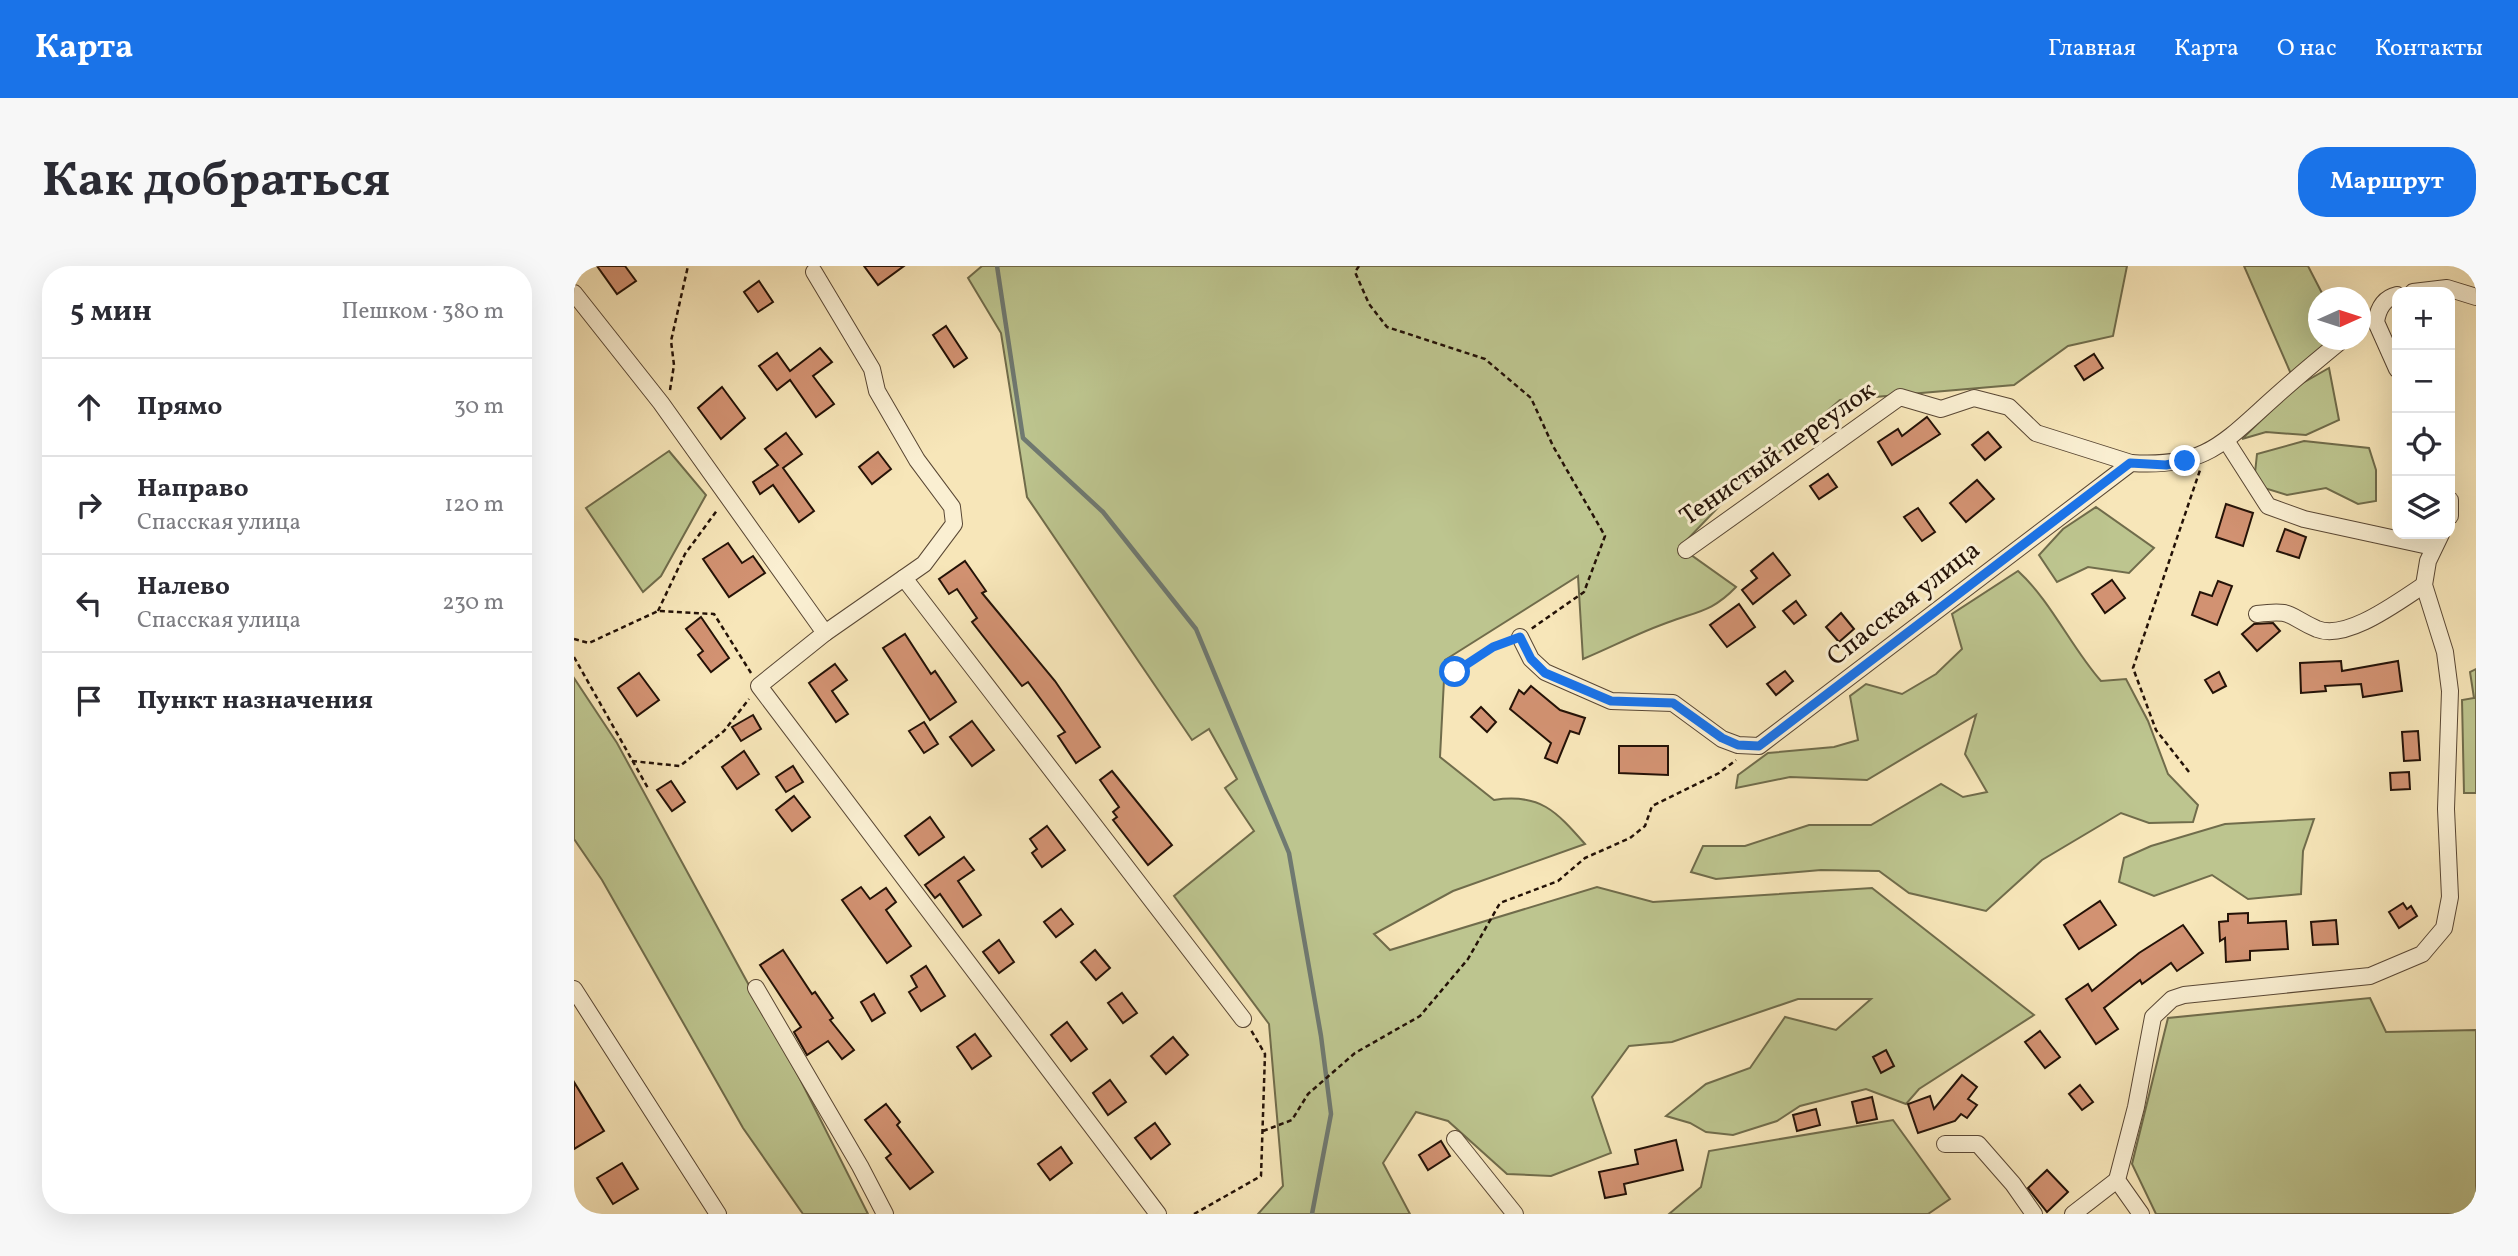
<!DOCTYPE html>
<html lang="ru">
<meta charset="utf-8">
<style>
body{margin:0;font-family:Vollkorn,serif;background:#f7f7f7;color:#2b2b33}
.controls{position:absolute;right:21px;top:21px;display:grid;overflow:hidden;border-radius:14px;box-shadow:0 7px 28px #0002}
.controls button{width:63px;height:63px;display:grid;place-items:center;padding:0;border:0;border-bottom:2px solid #e1e1e2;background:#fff;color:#2b2b33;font:35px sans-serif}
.compass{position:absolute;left:1734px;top:21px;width:63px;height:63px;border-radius:50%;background:#fff;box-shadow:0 7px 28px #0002;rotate:87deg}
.stop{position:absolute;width:21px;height:21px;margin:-16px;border:5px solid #1a73e8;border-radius:50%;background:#fff}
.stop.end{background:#1a73e8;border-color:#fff;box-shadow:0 2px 7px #0008}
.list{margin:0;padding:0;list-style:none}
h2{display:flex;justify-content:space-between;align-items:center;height:91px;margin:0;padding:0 28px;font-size:30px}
h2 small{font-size:23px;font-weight:400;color:#7c7c81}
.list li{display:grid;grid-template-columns:46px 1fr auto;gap:21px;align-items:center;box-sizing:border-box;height:98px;padding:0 28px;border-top:2px solid #e1e1e2}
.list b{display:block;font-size:26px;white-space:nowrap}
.list p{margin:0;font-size:23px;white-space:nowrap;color:#7c7c81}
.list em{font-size:23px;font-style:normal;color:#7c7c81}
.icon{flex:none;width:38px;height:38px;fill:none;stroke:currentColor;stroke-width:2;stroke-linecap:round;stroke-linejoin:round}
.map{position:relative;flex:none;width:1902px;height:948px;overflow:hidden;border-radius:28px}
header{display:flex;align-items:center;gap:42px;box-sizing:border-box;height:98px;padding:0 35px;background:#1a73e8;color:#fff}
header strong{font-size:33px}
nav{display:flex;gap:38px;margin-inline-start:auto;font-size:24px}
.intro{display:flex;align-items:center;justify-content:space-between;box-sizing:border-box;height:168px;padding:0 42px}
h1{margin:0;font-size:49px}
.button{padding:18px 32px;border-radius:28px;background:#1a73e8;color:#fff;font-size:24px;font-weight:700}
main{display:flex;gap:42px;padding:0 42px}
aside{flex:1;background:#fff;border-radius:28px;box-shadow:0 7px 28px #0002}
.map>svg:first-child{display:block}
.green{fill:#bdc58f;stroke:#706c4b;stroke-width:2}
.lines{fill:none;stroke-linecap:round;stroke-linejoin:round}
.stream{stroke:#6f7971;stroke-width:4.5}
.building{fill:#d29272;stroke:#241207;stroke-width:2}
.minor-casing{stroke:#594734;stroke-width:18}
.path{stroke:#241207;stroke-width:2.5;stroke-dasharray:5 3.5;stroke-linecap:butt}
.minor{stroke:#faefd2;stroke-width:16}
.route{stroke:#1a73e8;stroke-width:9}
.labels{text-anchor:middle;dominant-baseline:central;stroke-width:6;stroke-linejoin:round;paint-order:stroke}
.street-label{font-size:26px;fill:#241207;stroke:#faefd2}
</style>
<header>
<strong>Карта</strong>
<nav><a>Главная</a><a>Карта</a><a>О нас</a><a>Контакты</a></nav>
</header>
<div class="intro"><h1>Как добраться</h1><a class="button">Маршрут</a></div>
<main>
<aside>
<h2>5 мин<small>Пешком · 380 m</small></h2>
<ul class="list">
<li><svg class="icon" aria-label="ahead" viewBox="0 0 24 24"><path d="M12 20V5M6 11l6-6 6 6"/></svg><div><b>Прямо</b></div><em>30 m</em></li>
<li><svg class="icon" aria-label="right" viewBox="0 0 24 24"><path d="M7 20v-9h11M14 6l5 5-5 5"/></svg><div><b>Направо</b><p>Спасская улица</p></div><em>120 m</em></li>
<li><svg class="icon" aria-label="left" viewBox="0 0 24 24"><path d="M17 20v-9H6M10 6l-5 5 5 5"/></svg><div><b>Налево</b><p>Спасская улица</p></div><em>230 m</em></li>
<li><svg class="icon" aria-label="arrive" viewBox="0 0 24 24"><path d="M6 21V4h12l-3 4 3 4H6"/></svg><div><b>Пункт назначения</b></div></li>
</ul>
</aside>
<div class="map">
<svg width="1902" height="948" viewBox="0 0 1902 948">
<rect width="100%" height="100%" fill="#f7e6b9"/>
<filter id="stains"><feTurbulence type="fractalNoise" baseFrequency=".00286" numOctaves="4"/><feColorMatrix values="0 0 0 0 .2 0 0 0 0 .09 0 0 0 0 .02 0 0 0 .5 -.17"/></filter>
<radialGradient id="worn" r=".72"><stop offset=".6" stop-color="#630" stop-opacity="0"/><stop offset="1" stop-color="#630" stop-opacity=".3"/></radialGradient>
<g class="green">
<path d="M408,0h1145l-14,70 -45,10 -54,39 -174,15 -109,94 -51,53 56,40c-23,24 -37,24 -67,35 -29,10 -57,25 -86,37l-5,-83 -133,84 -5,97 54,43c46,-7 62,11 91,44l-132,47 -79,43 16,16 207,-63 56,15 219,-14 162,127 -115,74 -13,15 -40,-15 -66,17 -23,15 -44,14 -27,-3 -16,-9 -24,-7 40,-32 44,-16 35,-51 51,13 35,-31h-73l-126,43 -43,4 -37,51 19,56 -60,23 -44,-2 -59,-53 -32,-9 -33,51 27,51h-152l25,-28 -14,-162 -95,-128 80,-65 -29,-43 12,-9 -28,-50 -17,11 -165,-243 -26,-164 -33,-55z"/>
<path d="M1670,0h64l16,31 -6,1v42h13l-40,34z"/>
<path d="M1755,102l10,52 -33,15 -40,-3 -24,7 52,-51z"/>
<path d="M1730,175l65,7 7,22v31l-18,3 -32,-16 -39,7 -26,-8 -6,-14 2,-19z"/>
<path d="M95,185l37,44 -45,81 -18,16 -57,-84z"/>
<path d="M1522,241l58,41 -25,25 -41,-6 -31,15 -18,-27 24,-26z"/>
<path d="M1444,305c33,30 53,76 83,110l25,-2 22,42 20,53 30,31 -5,17 -44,1 -28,-10 -79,47 -56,51 -77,-18 -30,-22 -58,-1 -105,9 -25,-7 12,-26h42l64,-21h62l70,-41 22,13 24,-5 -22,-38 11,-39 -109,65 -77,-3 -54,11 2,-13 30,-22 66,-6 24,-7 -8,-44 16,-12 36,10 34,-20 26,-25 -10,-35z"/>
<path d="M1902,403v124h-12l-2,-93 12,-2 -4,-26z"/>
<path d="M0,412l43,65 183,336 68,135h-65l-60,-86 -141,-248 -28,-41z"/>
<path d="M1740,553l-11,32 -2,43 -53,5 -36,-24 -58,21 -35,-14 5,-24 27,-12 74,-22z"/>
<path d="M1796,732l16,34 90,-2v184h-320l-24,-50 36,-146z"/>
<path d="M1319,854l57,79 -22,15h-259l32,-27 8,-36z"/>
</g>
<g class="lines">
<path class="stream" d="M423,0l26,172 80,74 93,117 93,224 32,183 10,78 -19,100"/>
</g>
<g class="building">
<path d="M23,0h28l11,15 -19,13z"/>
<path d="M290,0h40l-26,19z"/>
<path d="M185,15l14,21 -15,10 -14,-20z"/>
<path d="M372,60l21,32 -13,9 -21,-32z"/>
<path d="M246,82l12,14 -19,14 21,28 -18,13 -26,-37 -13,10 -18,-24 18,-13 13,18z"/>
<path d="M1520,88l9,14 -19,12 -9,-14z"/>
<path d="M148,121l23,31 -24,21 -23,-31z"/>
<path d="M1353,151l13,17 -48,31 -14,-23 20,-13 4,7z"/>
<path d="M1414,166l13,15 -16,13 -13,-15z"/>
<path d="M212,167l16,21 -19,14 31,43 -15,11 -26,-37 -13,9 -7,-12 25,-17 -13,-16z"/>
<path d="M304,186l13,17 -19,15 -13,-17z"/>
<path d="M1254,208l9,13 -18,12 -9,-13z"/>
<path d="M1403,214l17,19 -28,23 -16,-19z"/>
<path d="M1652,238l27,9 -10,33 -27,-9z"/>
<path d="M1344,242l17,24 -13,9 -18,-24z"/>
<path d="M1711,263l21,8 -7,21 -22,-7z"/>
<path d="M154,277l14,20 11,-7 12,17 -36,24 -26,-38z"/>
<path d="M1199,287l17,22 -37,29 -11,-14 15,-12 -6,-7z"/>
<path d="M391,295l21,30 -4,2 73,88 45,66 -24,16 -18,-27 7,-4 -37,-50 -6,4 -50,-64 5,-4 -20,-29 -8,5 -10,-15z"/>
<path d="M1538,314l13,18 -20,15 -13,-19z"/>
<path d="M1644,315l14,5 -15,39 -25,-10 8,-23 12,4z"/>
<path d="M1222,335l10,14 -12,9 -11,-13z"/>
<path d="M1165,338l16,23 -28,20 -17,-22z"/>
<path d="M1267,347l13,16 -15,13 -13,-15z"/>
<path d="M127,351l28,41 -18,14 -13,-17 5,-4 -17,-22z"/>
<path d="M1699,357l7,8 -23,20 -15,-17 12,-10z"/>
<path d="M331,368l26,40 4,-3 21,31 -26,18 -47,-72z"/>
<path d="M1767,395l1,10 56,-10 4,30 -39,6 -2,-13 -36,2 1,5 -25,2 -1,-30z"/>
<path d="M261,398l12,16 -15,11 16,23 -12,8 -27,-39z"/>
<path d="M1211,405l8,10 -17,14 -9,-11z"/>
<path d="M1645,406l7,14 -13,7 -8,-13z"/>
<path d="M65,407l20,27 -22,16 -19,-28z"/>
<path d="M957,420l29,24 25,8 -6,16 -9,-3 -13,32 -12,-5 6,-15 -41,-34 9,-19 5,4z"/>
<path d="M907,441l15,15 -9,10 -16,-15z"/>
<path d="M179,449l8,14 -20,12 -9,-14z"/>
<path d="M398,455l22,29 -22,16 -22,-29z"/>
<path d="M350,456l14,22 -14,9 -15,-22z"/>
<path d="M1844,465l2,29 -16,1 -2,-29z"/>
<path d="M1045,480h49v29l-49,-2z"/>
<path d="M170,485l15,23 -22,15 -15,-22z"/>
<path d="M219,500l10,16 -17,10 -10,-15z"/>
<path d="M538,505l60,74 -24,20 -35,-45 4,-3 -4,-5 6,-5 -19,-27z"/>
<path d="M1835,506l1,17 -19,1 -1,-17z"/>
<path d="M97,515l14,21 -13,9 -15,-21z"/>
<path d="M220,530l16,21 -18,14 -16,-21z"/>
<path d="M356,551l14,20 -25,18 -14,-19z"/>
<path d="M473,560l18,24 -23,17 -10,-14 5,-4 -7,-10z"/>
<path d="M390,591l10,13 -16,11 23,34 -18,12 -23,-33 -5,4 -10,-13z"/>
<path d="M287,621l9,12 16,-11 10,14 -10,8 25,36 -24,17 -45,-63z"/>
<path d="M1526,635l16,24 -37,24 -15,-24z"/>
<path d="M1829,637l4,6 4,-3 6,10 -18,12 -10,-16z"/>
<path d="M487,643l12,15 -17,13 -12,-15z"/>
<path d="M1674,647v10l38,-2 2,28 -38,2v9l-24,2 -1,-24 -5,3 -1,-19 9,-1v-7z"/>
<path d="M1762,654l2,24 -25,1 -2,-23z"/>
<path d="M1609,659l20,28 -26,18 -6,-8 -29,21 -2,-4 -36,28 14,21 -22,15 -30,-45 22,-15 4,7 47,-38z"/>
<path d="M425,674l15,22 -15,11 -16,-21z"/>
<path d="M209,684l29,44 3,-2 18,26 -3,2 24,30 -12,9 -14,-18 -21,14 -13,-23 7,-5 -41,-62z"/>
<path d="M521,684l15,18 -14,12 -15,-18z"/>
<path d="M352,700l19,30 -24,15 -12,-19 8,-5 -6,-11z"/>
<path d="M548,727l15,20 -14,10 -15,-20z"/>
<path d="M300,728l11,19 -13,8 -11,-19z"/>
<path d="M493,756l20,27 -16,12 -20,-26z"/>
<path d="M1466,765l20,26 -15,11 -20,-26z"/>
<path d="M401,768l16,22 -19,13 -15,-22z"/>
<path d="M599,771l15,18 -22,19 -15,-18z"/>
<path d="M1312,784l8,16 -13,7 -8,-16z"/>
<path d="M1388,809l15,12 -9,12 9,6 -10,13 -6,-4 -6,7 -37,12 -10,-29 22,-8 4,13z"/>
<path d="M536,814l16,22 -18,13 -15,-22z"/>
<path d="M0,816l30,49 -30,18z"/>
<path d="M1506,819l13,17 -11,8 -13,-16z"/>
<path d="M1298,831l5,22 -20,4 -5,-21z"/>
<path d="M312,838l14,18 -3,3 36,47 -23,17 -24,-31 5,-4 -26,-34z"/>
<path d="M1242,843l4,16 -23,6 -4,-16z"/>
<path d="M581,857l15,21 -19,15 -16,-21z"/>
<path d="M1102,874l7,30 -59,14 2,10 -21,4 -6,-26 39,-8 -3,-14z"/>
<path d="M867,875l9,15 -22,14 -9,-15z"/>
<path d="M487,881l11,16 -22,17 -12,-16z"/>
<path d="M48,897l16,26 -25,15 -16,-26z"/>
<path d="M1473,904l21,22 -21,20 -19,-24z"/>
</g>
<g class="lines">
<defs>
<g id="minor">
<path d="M240,6l58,97 5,22 40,69 35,47 2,17 -30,40 -99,69 -66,53 399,528"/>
<path d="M1839,26l34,-4 29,9"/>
<path d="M0,27l87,110 164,230"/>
<path d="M1823,29c-13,3 -19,14 -21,27l21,47"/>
<path d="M1653,176l41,64 36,13 129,28"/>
<path d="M1876,234v16"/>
<path d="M1112,284l214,-153 41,12 33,-11 35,9 27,26 95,30"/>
<path d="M330,312l339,441"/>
<path d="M1683,348c37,-5 30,2 60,15 30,12 82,-28 107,-44"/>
<path d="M946,371l11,22 14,13 66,29 62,2 49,36 16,6 21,1 372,-283c75,5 92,-20 145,-67 21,-19 44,-38 66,-56"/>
<path d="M182,722l104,178 25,48"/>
<path d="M0,723l144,225"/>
<path d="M881,873l60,75"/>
<path d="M1371,878h33l35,40 21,30"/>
<path d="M1499,948l44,-34"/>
<path d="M1567,948l-24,-34 19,-73 17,-90 19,-18 12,-4 186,-19 52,-22 22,-26 6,-31 -4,-88 4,-118 -5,-39 -21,-67 4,-24 13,-27"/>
</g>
</defs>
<use href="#minor" class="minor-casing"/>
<g class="path">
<path d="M785,0l-4,6 14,32 18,23 98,32 46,39 22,48 52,90 -21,56 -53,37"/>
<path d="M96,124l4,-25 -3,-24 17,-75"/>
<path d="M84,345l27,-57 33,-45"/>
<path d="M0,373l15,4 69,-32 56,3 37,59"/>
<path d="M0,391l75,133"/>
<path d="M881,406l38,-25 14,-5"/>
<path d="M58,495l48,5 44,-35 25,-32"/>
<path d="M1615,506l-33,-42 -23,-62 67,-198"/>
<path d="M689,865l29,-11 16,-26 47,-41 65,-37 48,-57 32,-56 58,-22 27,-23 45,-20 15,-12 7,-20 67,-33 17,-13"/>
<path d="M620,948l67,-38 4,-122 -14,-24"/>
</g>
<use href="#minor" class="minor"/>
</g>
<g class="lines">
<path class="route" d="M881,406l38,-25 27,-10 11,22 14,14 66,28 62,2 49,35 16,7 21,1 371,-283 36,2 19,-4"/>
</g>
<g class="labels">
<g class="street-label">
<text transform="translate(1204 188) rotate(-35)">Тенистый переулок</text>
<text transform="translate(1330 338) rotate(-38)">Спасская улица</text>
</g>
</g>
<rect width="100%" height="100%" filter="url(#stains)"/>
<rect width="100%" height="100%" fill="url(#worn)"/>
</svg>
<div class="controls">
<button>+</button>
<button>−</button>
<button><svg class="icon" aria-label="locate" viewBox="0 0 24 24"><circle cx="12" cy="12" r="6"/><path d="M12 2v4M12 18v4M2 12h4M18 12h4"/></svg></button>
<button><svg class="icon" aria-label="layers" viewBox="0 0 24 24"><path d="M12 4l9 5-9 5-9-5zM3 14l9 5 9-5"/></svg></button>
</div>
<svg class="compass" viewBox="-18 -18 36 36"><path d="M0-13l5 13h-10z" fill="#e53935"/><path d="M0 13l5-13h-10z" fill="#7c7c81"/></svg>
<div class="stop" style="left:881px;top:406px"></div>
<div class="stop end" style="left:1611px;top:195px"></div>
</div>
</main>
